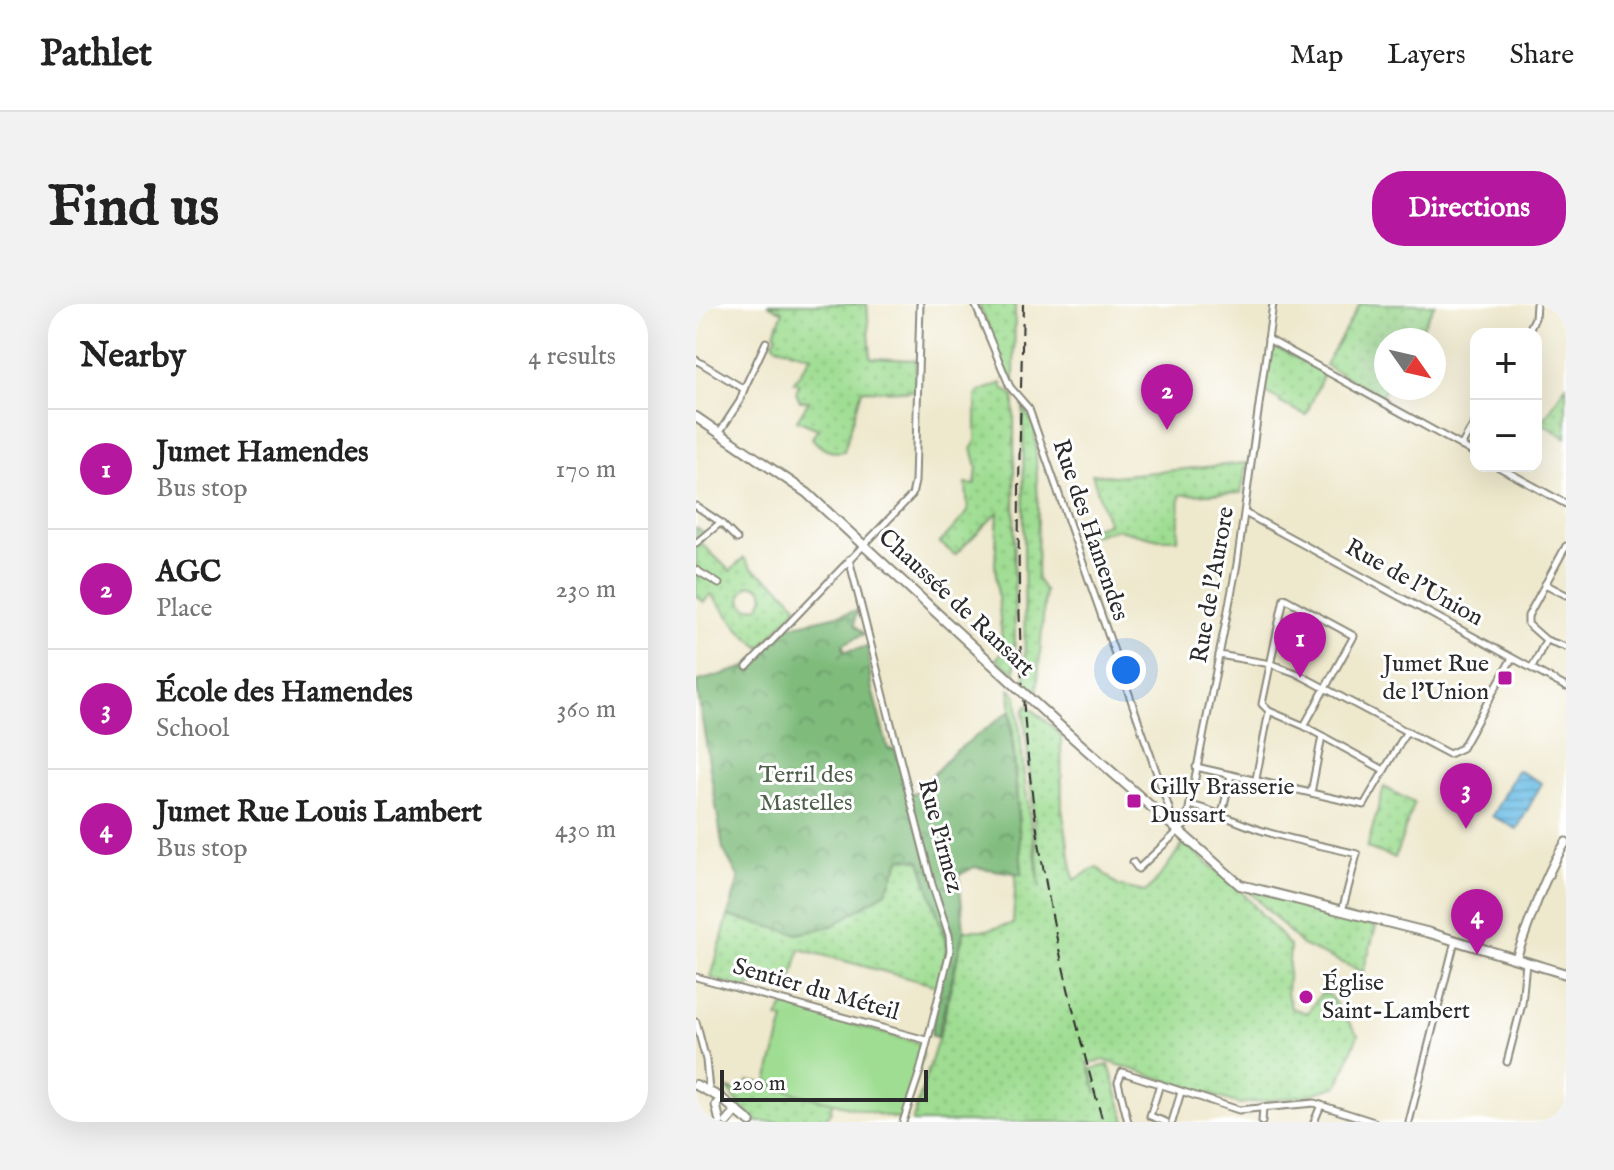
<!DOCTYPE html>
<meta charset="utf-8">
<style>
body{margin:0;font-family:"IM FELL English",serif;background:#f2f2f2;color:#222}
.controls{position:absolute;right:24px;top:24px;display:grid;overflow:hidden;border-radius:16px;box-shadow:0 8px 32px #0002}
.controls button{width:72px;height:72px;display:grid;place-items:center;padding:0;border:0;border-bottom:2px solid #e0e0e0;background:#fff;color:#222;font:40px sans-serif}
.compass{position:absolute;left:678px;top:24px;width:72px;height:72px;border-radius:50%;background:#fff;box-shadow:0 8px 32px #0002;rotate:124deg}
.scale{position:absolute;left:24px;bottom:20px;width:208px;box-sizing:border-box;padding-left:8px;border:4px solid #2b2b2b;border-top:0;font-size:22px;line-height:28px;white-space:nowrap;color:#2b2b2b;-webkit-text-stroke:6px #fff;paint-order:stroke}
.you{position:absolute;left:430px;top:366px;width:28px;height:28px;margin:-20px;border:6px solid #fff;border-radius:50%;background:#1a73e8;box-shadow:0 0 0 12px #1a73e833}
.badge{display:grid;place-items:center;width:52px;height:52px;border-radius:50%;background:#b5179e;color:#fff;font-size:26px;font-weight:700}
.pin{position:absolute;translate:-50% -66px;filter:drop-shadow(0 2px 4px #0008)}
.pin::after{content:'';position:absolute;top:42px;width:28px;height:24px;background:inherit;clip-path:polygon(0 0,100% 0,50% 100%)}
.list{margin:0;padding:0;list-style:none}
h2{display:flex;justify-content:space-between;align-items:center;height:104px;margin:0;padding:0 32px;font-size:34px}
h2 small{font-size:26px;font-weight:400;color:#767676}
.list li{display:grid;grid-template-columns:52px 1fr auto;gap:24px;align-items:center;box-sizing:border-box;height:120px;padding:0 32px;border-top:2px solid #e0e0e0}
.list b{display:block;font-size:30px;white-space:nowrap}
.list p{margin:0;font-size:26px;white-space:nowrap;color:#767676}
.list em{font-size:26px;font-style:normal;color:#767676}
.map{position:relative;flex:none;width:870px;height:818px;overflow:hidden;border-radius:32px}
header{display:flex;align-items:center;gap:48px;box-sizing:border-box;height:112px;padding:0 40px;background:#fff;border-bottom:2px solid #e0e0e0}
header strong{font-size:38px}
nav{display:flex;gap:44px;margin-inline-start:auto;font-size:28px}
.intro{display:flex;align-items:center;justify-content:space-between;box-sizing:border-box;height:192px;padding:0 48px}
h1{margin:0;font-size:56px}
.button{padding:20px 36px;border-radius:32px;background:#b5179e;color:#fff;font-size:28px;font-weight:700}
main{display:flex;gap:48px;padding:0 48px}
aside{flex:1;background:#fff;border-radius:32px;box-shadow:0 8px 32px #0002}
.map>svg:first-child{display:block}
.grass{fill:url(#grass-dots);stroke:#65845e;stroke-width:2;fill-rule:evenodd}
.forest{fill:url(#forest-crowns);stroke:#557454;stroke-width:2}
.pitch{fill:#9fdd92;stroke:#65845e;stroke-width:2}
.water{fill:url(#water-rules);stroke:#4a7488;stroke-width:2}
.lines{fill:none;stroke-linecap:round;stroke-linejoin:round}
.minor-casing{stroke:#8c8a7c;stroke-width:9}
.tertiary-casing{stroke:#8c8a7c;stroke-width:11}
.secondary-casing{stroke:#8c8a7c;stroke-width:12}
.minor{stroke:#fff;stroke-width:5}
.tertiary{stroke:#fff;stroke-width:7}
.secondary{stroke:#fff;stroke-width:8}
.rail{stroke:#2b2b2b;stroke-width:2;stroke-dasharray:12 6;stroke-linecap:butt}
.minor-bridge-casing{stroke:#8c8a7c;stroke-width:9;stroke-linecap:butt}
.secondary-bridge-casing{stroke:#8c8a7c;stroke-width:12;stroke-linecap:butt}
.minor-bridge{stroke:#fff;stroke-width:5}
.secondary-bridge{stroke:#fff;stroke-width:8}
.poi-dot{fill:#b5179e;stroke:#fff;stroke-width:3}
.labels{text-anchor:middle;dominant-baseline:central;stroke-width:6;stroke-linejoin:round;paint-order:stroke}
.street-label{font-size:24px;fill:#2b2b2b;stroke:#fff}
.poi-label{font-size:24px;fill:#2b2b2b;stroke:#fff;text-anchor:start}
.park-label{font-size:24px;fill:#4e604a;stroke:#fff}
</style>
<header>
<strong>Pathlet</strong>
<nav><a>Map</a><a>Layers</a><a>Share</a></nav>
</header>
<div class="intro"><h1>Find us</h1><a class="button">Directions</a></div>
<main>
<aside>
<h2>Nearby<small>4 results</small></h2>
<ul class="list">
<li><span class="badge">1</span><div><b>Jumet Hamendes</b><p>Bus stop</p></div><em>170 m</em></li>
<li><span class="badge">2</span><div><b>AGC</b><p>Place</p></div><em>230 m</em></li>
<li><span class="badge">3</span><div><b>École des Hamendes</b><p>School</p></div><em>360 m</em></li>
<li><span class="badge">4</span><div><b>Jumet Rue Louis Lambert</b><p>Bus stop</p></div><em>430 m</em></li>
</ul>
</aside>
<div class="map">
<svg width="870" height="818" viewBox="0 0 870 818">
<defs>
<pattern id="grass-dots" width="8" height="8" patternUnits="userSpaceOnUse" patternTransform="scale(2)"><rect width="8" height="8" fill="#9fdd92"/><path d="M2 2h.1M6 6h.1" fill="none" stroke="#89be7e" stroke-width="1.8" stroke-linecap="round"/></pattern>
<pattern id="forest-crowns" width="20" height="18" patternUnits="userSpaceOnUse" patternTransform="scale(2)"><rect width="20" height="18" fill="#7fbc7c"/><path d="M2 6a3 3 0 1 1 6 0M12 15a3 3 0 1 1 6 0" fill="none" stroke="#689966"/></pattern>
<pattern id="water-rules" width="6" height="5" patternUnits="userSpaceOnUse" patternTransform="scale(2)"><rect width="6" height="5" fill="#6abde6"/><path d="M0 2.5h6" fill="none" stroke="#579abb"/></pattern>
</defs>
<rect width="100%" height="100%" fill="#fff"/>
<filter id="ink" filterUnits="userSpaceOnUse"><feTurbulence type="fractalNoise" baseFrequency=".0125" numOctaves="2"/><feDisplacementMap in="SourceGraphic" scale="16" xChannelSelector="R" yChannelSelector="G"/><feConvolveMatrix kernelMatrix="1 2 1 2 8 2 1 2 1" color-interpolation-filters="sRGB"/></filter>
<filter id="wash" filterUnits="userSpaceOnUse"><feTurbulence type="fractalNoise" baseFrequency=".006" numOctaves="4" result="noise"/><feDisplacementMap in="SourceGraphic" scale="32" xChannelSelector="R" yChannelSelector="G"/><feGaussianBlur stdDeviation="1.8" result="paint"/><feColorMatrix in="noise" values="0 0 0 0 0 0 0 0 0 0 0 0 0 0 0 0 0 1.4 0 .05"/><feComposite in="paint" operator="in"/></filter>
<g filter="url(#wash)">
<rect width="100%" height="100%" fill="#eee8cc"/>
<g class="grass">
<path d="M72,0h99l4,54 45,2 -1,31 -53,-1 -18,61c-14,3 -23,-2 -32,-13l6,-9 -21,-9 12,-19h-9l-4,-9 3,-8 -5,-2 17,-26 -35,-10 -3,-4 4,-7 -3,-2 9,-21z"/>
<path d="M283,0h36l-1,80 -4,-3z"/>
<path d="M664,0h75l-20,36h-29v48l-5,8 -56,-31z"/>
<path d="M582,44l46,25 -18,42 -26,-12 1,-2 -18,-10 10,-41z"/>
<path d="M306,79l1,5 11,8 1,278 -19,-15 7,-7 -8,-88 3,-52 -43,43 -15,-12 28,-31 -2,-28 9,1 2,-18 -5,-19 4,-7v-45l3,-4z"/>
<path d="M870,81v53l-24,-15z"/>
<path d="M327,103l12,21 3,79 -1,72 8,12 -8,103 -12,-11z"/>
<path d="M551,159l-6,30 -61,2 -2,44h-19l-42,-10 -39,10 -2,-5 32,-11 -16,-49 22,2z"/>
<path d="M0,224l9,5 -4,10 29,28 14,-13 7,10 29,19 18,19 -37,42 -20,-17 -30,-37 -7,8 -8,-6zM52,282c9,-2 15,2 16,11l-5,10 -11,1 -6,-5 -1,-8z"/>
<path d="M314,385l7,7 7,80 16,113 -16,-177 3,-7 34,29 1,75 12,71 23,-13 21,19 27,6 9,-8 30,-41 57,48 49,55 -3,47 4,15 16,5 16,-22 7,5 28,39 -20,51 -29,9 -70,9 -135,-44 -16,3 9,31 -6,-25 18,-4 17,57h-214l31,-99 21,-93h22l27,-6 3,-51h6z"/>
<path d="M688,483l30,16 -19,55 -28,-10z"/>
<path d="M205,554l19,2 27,85 -6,42 -141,-38 -11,41 -25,-6 -16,2v4l-37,-12 17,-62 26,6 132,-30z"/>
<path d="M552,586l94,24 34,13 -13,45 -61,-27z"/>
<path d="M52,777c29,2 56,15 84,21l-1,9 -8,11h-65l-16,-13 -14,-20 15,3z"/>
</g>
<path class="forest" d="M164,306l-5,7v8l9,9 -21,10 1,7 24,-4 3,39 17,63 7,1 13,44 9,-2 35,-38 58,-43 12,163 -48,-7 -15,8 5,55 -27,108 -6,-3 16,-90 -27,-85 -19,-2 -15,34 -54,34 -34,8 -70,-18 11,-38 -16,-29 -27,-167 51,-15 39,-40z"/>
<path class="pitch" d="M88,701l135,38 4,12 -21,65 -105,-26 -30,-12 17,-62 -6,-2z"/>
<path class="water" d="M821,466l25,13 -25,46 -25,-13z"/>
</g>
<g filter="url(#ink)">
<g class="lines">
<defs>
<g id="minor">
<path d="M279,0l35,83"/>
<path d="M831,30l8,-16 1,-14"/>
<path d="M572,35l208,115"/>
<path d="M0,56l48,29 -4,12 -21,32"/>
<path d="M48,85l22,-47"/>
<path d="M333,105l140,399 1,4 -5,7"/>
<path d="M765,142l15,-26"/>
<path d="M801,162l69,38"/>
<path d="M0,202l24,16 17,17"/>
<path d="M549,209l321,174"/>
<path d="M0,239l24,-20"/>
<path d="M870,242l-38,70v8l18,16 20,7"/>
<path d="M153,255l83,325 17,51 1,16 -30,120 -17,51"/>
<path d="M0,266l23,14"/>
<path d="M849,280l21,11"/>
<path d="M523,351l52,9 25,9 153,81 13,-6 50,-90"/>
<path d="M51,363l165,-172 3,-13 5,-178"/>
<path d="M836,364l14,-28"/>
<path d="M608,422l50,-90 -70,-38 -22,106 7,7 35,15 80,44"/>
<path d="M500,463l168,38 43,-74"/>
<path d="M560,475l13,-68"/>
<path d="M615,489l11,-57"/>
<path d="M494,501c25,6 46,17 70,25 31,10 65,16 97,24l-15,57"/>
<path d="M526,510l9,-39"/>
<path d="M437,558l5,7 48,-45 51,-260 36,-260"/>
<path d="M0,673l230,63"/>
<path d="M0,718l10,38 3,30"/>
<path d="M811,758l15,-58 4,-42"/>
<path d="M464,780l-10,32 16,6"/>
<path d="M432,818l-10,-40 4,-10 117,38 75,-7 60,19"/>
<path d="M476,818l9,-30"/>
<path d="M566,818l1,-15"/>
<path d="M618,818l7,-17"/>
<path d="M713,818l46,-181"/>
</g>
<g id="tertiary">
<path d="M820,654c15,-39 27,-81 50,-116"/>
<path d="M24,818l-4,-17 5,-7"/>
<path d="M31,818l10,-12"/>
</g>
<g id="secondary">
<path d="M0,113l111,76 185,171"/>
<path d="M366,424l178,157 190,48 136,41"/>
<path d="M0,781l25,13 29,24"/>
</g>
</defs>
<use href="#minor" class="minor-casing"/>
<use href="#tertiary" class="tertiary-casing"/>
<use href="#secondary" class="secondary-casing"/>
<use href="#minor" class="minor"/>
<use href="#tertiary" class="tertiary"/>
<use href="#secondary" class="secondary"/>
<path class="rail" d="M327,0c-3,140 -9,280 2,419 10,135 41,269 78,399"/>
<defs>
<path id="minor-bridge" d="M314,83l19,22"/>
<path id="secondary-bridge" d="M296,360l70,64"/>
</defs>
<use href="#minor-bridge" class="minor-bridge-casing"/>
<use href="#secondary-bridge" class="secondary-bridge-casing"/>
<use href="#minor-bridge" class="minor-bridge"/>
<use href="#secondary-bridge" class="secondary-bridge"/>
</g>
</g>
<g class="poi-dot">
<rect x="801" y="366" width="16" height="16" rx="4"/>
<rect x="430" y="489" width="16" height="16" rx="4"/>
<circle cx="610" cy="693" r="8"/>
</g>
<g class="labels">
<g class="street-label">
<text transform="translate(394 226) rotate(71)">Rue des Hamendes</text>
<text transform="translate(718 279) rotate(29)">Rue de l'Union</text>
<text transform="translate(517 281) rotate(-80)">Rue de l'Aurore</text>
<text transform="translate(260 299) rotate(43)">Chaussée de Ransart</text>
<text transform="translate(244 532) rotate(75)">Rue Pirmez</text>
<text transform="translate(120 686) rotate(16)">Sentier du Méteil</text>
</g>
<g class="poi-label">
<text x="793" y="360" text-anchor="end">Jumet Rue<tspan x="793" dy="28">de l'Union</tspan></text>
<text x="454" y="483">Gilly Brasserie<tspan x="454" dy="28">Dussart</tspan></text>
<text x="626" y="679">Église<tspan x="626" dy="28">Saint-Lambert</tspan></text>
</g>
<g class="park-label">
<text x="110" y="471">Terril des<tspan x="110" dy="28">Mastelles</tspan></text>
</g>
</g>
</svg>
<div class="controls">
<button>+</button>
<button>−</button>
</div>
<svg class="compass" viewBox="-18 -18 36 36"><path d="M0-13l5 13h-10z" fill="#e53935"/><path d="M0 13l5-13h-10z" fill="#767676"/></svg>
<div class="scale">200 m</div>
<div class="you"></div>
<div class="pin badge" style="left:604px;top:374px">1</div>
<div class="pin badge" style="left:471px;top:126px">2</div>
<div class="pin badge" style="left:770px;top:525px">3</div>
<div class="pin badge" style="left:781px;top:651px">4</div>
</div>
</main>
